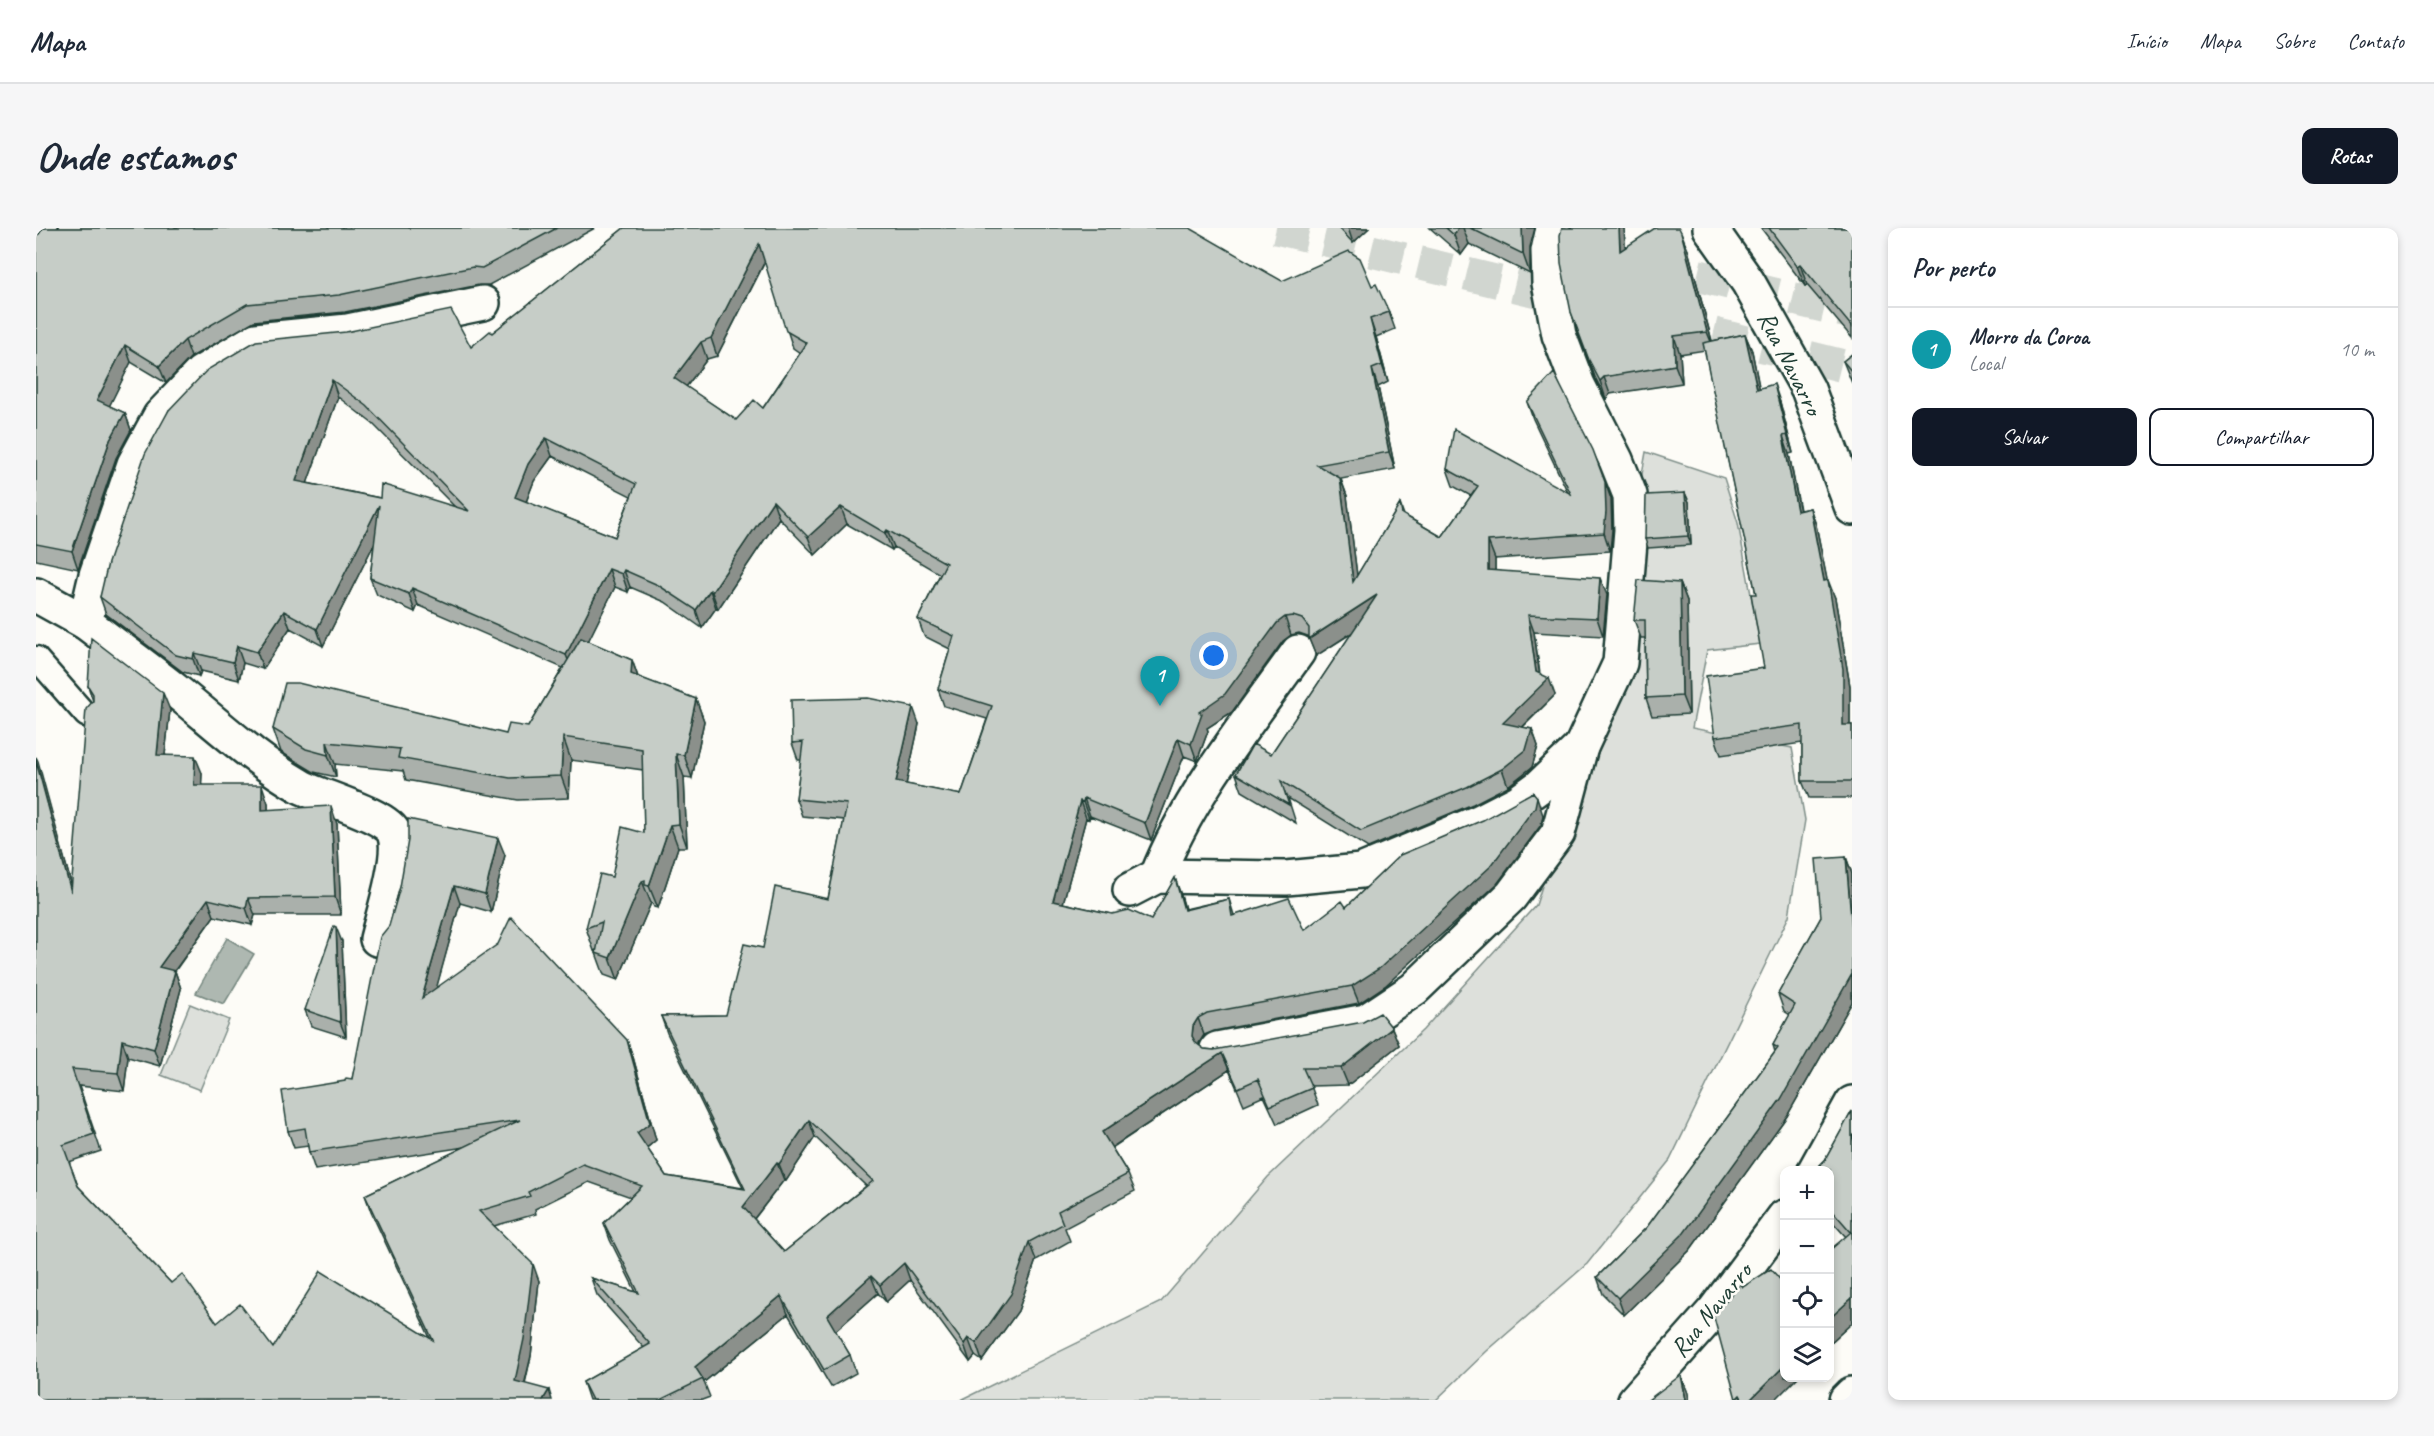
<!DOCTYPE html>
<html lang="pt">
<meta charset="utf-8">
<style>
body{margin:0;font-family:Caveat,sans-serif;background:#f6f6f7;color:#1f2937}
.controls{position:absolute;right:18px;bottom:18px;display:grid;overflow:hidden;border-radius:12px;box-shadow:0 3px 9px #0003}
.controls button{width:54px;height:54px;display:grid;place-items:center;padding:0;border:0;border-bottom:2px solid #e0e1e3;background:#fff;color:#1f2937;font:30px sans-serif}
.you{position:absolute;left:1178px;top:428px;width:21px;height:21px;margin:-15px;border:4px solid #fff;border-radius:50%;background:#1a73e8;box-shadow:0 0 0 9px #1a73e833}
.badge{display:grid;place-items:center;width:39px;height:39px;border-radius:50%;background:#111827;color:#fff;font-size:20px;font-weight:700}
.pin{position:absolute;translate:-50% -50px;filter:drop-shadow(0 2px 3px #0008)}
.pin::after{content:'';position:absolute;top:32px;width:21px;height:18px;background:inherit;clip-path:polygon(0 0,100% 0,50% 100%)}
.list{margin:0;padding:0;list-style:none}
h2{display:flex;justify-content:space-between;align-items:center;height:78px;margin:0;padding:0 24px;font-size:26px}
h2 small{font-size:20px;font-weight:400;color:#747a83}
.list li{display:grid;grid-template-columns:39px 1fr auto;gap:18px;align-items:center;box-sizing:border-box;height:84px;padding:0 24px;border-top:2px solid #e0e1e3}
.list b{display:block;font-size:22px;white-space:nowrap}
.list p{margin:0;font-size:20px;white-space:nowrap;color:#747a83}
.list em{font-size:20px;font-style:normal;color:#747a83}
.actions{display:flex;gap:12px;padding:18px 24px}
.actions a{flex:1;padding:14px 0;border:2px solid #111827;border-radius:12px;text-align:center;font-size:21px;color:#111827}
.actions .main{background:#111827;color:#fff}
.icon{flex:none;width:33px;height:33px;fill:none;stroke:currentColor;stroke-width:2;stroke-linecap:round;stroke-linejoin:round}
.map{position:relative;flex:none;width:1816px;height:1172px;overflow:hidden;border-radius:12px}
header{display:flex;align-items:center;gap:36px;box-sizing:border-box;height:84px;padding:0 30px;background:#fff;border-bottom:2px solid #e0e1e3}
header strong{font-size:28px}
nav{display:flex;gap:33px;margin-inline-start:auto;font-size:21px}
.intro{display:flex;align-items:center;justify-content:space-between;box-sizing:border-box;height:144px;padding:0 36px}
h1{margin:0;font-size:42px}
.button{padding:15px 27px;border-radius:12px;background:#111827;color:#fff;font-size:21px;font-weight:700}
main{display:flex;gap:36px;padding:0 36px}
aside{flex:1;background:#fff;border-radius:12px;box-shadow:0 3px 9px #0003}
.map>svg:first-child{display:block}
.green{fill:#dde0db;stroke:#7e8e88;stroke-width:1.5}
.water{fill:#aeb8b1;stroke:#75877f;stroke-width:1.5}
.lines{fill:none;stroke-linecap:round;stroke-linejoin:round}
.primary-tunnel{stroke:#d1d6d0;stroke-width:33;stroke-dasharray:33 16;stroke-linecap:butt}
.service-casing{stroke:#1f3d34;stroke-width:27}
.minor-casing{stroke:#1f3d34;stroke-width:38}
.service{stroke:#fdfcf7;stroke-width:22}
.minor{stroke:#fdfcf7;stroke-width:33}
.wall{fill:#aab0ab;stroke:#1f3d34;stroke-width:1.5;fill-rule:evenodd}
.shaded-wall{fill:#8b908b;stroke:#1f3d34;stroke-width:1.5}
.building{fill:#c6cdc7;stroke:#1f3d34;stroke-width:1.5;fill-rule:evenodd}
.labels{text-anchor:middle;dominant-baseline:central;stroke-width:5;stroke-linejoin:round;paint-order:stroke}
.street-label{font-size:26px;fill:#1f3d34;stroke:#fdfcf7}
</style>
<header>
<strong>Mapa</strong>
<nav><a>Início</a><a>Mapa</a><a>Sobre</a><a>Contato</a></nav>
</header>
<div class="intro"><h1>Onde estamos</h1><a class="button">Rotas</a></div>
<main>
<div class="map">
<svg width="1816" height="1172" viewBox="0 0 1816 1172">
<rect width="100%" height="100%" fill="#fdfcf7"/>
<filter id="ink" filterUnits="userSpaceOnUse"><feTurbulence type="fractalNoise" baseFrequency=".0167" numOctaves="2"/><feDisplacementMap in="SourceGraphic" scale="12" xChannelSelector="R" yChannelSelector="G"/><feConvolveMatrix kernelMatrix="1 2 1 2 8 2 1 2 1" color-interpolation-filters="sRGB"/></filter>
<g filter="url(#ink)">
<g class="green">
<path d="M1610,224l78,26 14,45 22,121 -53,6 -15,78 100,20 13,72 -16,96 -119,244 -83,104 -100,87 -51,49h-475l200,-98 107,-125 155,-147 113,-125 42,-133 40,-165z"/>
<path d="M154,776l39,16 -29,70 -39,-15z"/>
</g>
<path class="water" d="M191,710l27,16 -30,50 -28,-11z"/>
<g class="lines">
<g class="primary-tunnel">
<path d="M1240,0l302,73"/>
<path d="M1614,36l202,49"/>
<path d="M1630,94l186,46"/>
</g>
<defs>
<path id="service" d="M0,430l50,57"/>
<g id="minor">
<path d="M1674,0l38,54 60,107 44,119"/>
<path d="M0,7l4,-7"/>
<path d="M0,367l49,27 11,-47 38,-111 26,-48 41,-43 55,-33 92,-9 135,-28"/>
<path d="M49,394c30,23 61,45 91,69 41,33 80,70 126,96 19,10 86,29 92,46 9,22 -11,81 -17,106"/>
<path d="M1121,648c33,-83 90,-152 141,-224"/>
<path d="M1094,662l27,-14 129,2 75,-7 120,-50 37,-19 22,-16 41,-39"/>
<path d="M1181,821l149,-28 48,-32 97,-93 47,-63 23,-86 39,-84 11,-133 -1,-35 -14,-35 -38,-75 -19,-50 -10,-52 -1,-32 5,-23"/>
<path d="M1779,942l37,-67"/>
<path d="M1599,1172l79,-89 70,-94"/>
<path d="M1810,1172l6,-6"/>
</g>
</defs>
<use href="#service" class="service-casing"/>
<use href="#minor" class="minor-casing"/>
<use href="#service" class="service"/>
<use href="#minor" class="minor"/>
</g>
<g class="wall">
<path d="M7,0h552l-106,57h-10l-134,27 -91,9 -63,36 -25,26 -35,-21 -22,44 16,7 6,17 -15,28 -38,111 -42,-9v-325l3,-1z"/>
<path d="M588,0l658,53 90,5 17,26 6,17 -19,8 12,45 -10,5 17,82 -54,10 6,17 10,80 43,-72 4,11 38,22 29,-41 -18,-10 -6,-17 121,24 -35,-74 -6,-17 84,97 1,31 -2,21 -115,8v12l112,24 -4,41 -69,-4 6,42 15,21 -32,32 9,2 6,17 -6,21 -24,19 -35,18 -105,44 -80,-50 8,25 -54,-32 -6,-17 35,-20 81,-121 -36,23 -8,-20 -9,-3 -8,2 -8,6 -51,71 -25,16 1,3 -11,30 -13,-5 -33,84 -61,-24 -1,3 -3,-1 -23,85 49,11 39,6 24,-42 10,31 44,-10 5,16 70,15 42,-23 197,-92 -2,10 -44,59 -111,101 -27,18 -145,28 -10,4 -5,8v3l5,3 10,1 178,-22 7,17 -51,40 -37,1 7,19 -41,19 -13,-28 -20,9 -15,-35 -117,78 16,26 7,17 -70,37 5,13 -34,19 -18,51 -36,50 -7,-5 -5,6 -60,-82 -24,22 -8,-9 -43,38 15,24 6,18 -25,14 -43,-73 -84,68 6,15 -8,3h-113l-6,-18 61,-34 -47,-53 -6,-17 45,14 -26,-52 -6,-17 27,-26 -42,-15 -54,27 1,5 -42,12 45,55 -8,75 -6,28 -489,16v-643l36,130 21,-186 -5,-15 82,24 -5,45 37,18 -1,12 67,18v7l69,14 4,91h-86l-3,10 -38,-9 -39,55 6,18 -21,77 -32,-9 -4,34 -45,-5 22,65 -32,11 9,24 93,97 46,40 56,25 157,-10 -59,-126 -6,-17 100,-48 -150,23 -6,-18 -1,-6 -14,2 -6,-17 57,-50 7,-2 37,-153 11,-39 105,-32 -14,57 -31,-9 -24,85 191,52 6,17 23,83 -9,8 19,28 77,12 -76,-155 -6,-17 65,-1 37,-67 65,-49 16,-79 -42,-4 -6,-17 5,-39h-3l-6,-17 127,-19 -13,60 55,11 26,-76 -43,-13 -6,-17 12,-40 -26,-13 -6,-17 22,-45 -46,-27 -2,3 -45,-26 -32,31 -36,-37 -61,91 -2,-1 -14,20 -37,-26 -35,-15 -2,5 -13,-5 -27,54 44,19 6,17 58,22 8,22 -12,57 -8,-1 3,70h-9l-20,61 -4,-1 -2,-4h-1l-33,77 -14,-5 -8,-22v-3l-2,1 -8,-23 26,-51 32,-44 -1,-63 -72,-10 -2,38 -51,2 -112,-20 -3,-9 -68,-7 1,13 -22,-5 -33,-20 -8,-23 233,5 22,-7 35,-59 -145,-63 -3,7 -38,-17 -7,-17 4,-34 -51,102 -33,-18 -27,41 -20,-6 -4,17 -38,-9 -2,5 -16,-4 -77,-58 -6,-17 69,-187 302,-63 21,-14zM729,34l28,86 7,5 -37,55 -27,12 -50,-33 21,-28 10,-3zM302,169l35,27 81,82 -74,-8 -73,-15zM516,228l79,40 -16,41 -89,-35 8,-21zM779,909l51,49 -82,66 -30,-33 30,-39 2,1z"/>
<path d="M1303,0h30l-16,15z"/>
<path d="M1394,0h105l-5,19v27l-61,-30 -8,11z"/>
<path d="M1725,0h91v110l-45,-53 -2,1z"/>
<path d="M1590,20l62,2 24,91 33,-7 7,17 7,37 21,14 13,51 -4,1 11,56 10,-2 6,17 11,56 8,17 15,88v39h2v73h-43l-7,-17v-38l-81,12 -6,-18 49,-69 -8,-74 -51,-244 -25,4 2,29 -72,11 -4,5 -11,-22 -24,-65z"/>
<path d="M1816,126v29l-9,-22z"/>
<path d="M1649,265l4,9 2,43 -43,3 -3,-9z"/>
<path d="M1644,355l7,18 2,113 -37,2 -6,-18 -1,-60h-4l-7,-18z"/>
<path d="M1810,629l6,17v128l-65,114 -97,134 -66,65 -21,-21 -6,-17 50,-50 128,-175 -2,-7 17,-30 -6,-4 -6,-17 43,-77z"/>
<path d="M306,714l4,95 -35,-11 -6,-16z"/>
<path d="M1816,883v212l-22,20v-93l16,-13 -16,-18v-49l-12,-3 7,-7z"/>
</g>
<g class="shaded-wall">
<path d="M1312,0h21l-16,15z"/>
<path d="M1422,0h5l6,16 -8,11 -7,-20z"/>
<path d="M1486,0h13l-5,19v27l-7,-20z"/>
<path d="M1583,0h5l3,41 -7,-18z"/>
<path d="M1645,4l7,18 26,99 -7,-17z"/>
<path d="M723,16l6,17 -48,95 -6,-18z"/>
<path d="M1764,36l7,21 -2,1 -8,-20z"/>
<path d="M1334,91l6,18 12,45 -6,-17z"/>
<path d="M1709,106l7,17 11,55 -6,-17z"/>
<path d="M1638,108l6,18 2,29 -7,-18z"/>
<path d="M149,112l6,17 -25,26 -7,-17z"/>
<path d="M665,114l6,17 -27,36 -6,-17z"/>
<path d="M89,117l6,17 -27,55 -7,-17z"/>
<path d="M1336,141l6,18 17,82 -6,-17z"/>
<path d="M1568,149l6,17 -4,5 -6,-18z"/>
<path d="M296,152l6,17 -36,101 -6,-17z"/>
<path d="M1738,156l6,18 13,51 -6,-18z"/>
<path d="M89,185l6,17 -15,28 -38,111 -6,-18 38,-111z"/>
<path d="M1747,208l6,18 14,74 -6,-17z"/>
<path d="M510,210l6,18 -18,25 -13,34 -6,-18 13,-33z"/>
<path d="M1304,250l7,18 13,103 -7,-17z"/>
<path d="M1569,254l6,17 1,31 -2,21 -6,-18z"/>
<path d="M1649,265l4,9 2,43 -3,-9z"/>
<path d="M737,273l6,17 -61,91 -6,-17z"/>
<path d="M343,277l6,17 -62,124 -6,-17z"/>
<path d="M805,279l6,17 -32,31 -7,-18z"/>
<path d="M1774,280l6,17 15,74 -7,-18z"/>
<path d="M851,302l7,17 -2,3 -7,-17z"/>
<path d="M1452,313l7,18v28l-7,-17z"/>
<path d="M573,341l6,18 -42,85 -7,-17z"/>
<path d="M588,342l6,17 -2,5 -6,-18z"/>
<path d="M1564,350l7,17 -4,41 -6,-18z"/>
<path d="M1792,352l7,18 15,88v57l-7,-18z"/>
<path d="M1644,355l7,18 2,113 -7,-18z"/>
<path d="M376,360l6,17 -3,7 -6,-18z"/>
<path d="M674,362l6,18 -14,20 -6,-18z"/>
<path d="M1341,367l7,17 -68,44 -7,-17z"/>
<path d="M248,383l6,17 -27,41 -6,-17z"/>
<path d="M1492,387l6,17 7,53 8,-7 6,17 -46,45 -6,-17 33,-51z"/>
<path d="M1249,389l6,18 -8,6 -51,71 -25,16 1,3 -11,30 -6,-17 8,-32 78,-89z"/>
<path d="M201,418l6,17 -4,17 -6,-18z"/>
<path d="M158,425l7,18 -2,5 -6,-17z"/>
<path d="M596,432l8,23 -9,-9z"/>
<path d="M127,465l7,17 -7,62 -6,-17z"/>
<path d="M660,471l8,22 -12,57 -8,-23z"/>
<path d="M877,479l6,17 -16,75 -7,-17z"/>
<path d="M1496,501l6,17 -6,21 -24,19 -6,-17z"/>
<path d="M527,509l8,23 -2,38 -8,-22z"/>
<path d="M1142,510l6,18 -33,84 -6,-17z"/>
<path d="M291,514l8,22 1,13 -8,-22z"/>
<path d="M640,526l8,23 3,70 -8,-23z"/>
<path d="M159,528l7,17 -1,29 -7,-17z"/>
<path d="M0,529l2,4 40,148 -7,-17 -35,-131z"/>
<path d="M226,557l6,18v25l-6,-18z"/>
<path d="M1501,569l6,18 -2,10 -44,59 -111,101 -27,18 -7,-17z"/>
<path d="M1048,570l6,18 -1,3 -6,-17z"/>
<path d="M1044,573l6,17 -27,100 -6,-17z"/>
<path d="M295,578l6,18 4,91 -6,-18z"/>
<path d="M634,597l8,22 -20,61 -9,-22z"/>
<path d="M462,610l7,17 -14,57 -6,-18z"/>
<path d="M1810,629l6,17v56z"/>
<path d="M1139,650l6,17 9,32 -6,-17z"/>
<path d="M606,653l9,22 -33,77 -8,-22z"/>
<path d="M418,658l6,17 -31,112 -7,-17z"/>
<path d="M212,670l7,17 -3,10 -6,-17z"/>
<path d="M172,671l6,17 -49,68 -6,-17z"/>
<path d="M300,699l6,15 4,95 -6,-15z"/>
<path d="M139,743l6,18 -21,77 -6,-17z"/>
<path d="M1816,746v28l-65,114 -97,134 -66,65 -6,-17z"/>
<path d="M1162,790l6,17 -5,8v10l-7,-17 1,-10z"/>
<path d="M1356,800l7,17 -51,40 -7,-17z"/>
<path d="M86,812l6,17 -4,34 -6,-18z"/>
<path d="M591,812l6,17 23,83 -13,11 -6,-18z"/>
<path d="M1186,825l7,17 -121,80 -6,-18z"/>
<path d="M773,892l6,17 -29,44 -7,-17z"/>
<path d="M741,935l7,17 -35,45 -6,-18z"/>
<path d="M993,1014l7,18 -18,51 -36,50 -6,-18z"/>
<path d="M868,1035l6,17 -24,22 -6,-17z"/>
<path d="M497,1036l6,17 -8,75 -10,42 -6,-17z"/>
<path d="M835,1048l7,17 -45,40 -6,-17z"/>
<path d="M745,1068l7,18 -84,68 -9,-15z"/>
<path d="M1816,1070v25l-22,20v-25z"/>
<path d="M932,1110l7,18 -5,6 -6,-18z"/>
<path d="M1749,1137v12h13l-23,23h-25z"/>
<path d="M1645,1147l7,18 1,7h-3z"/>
<path d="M513,1162l3,10h-9z"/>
<path d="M1704,1167l2,5h-5l-1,-1z"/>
</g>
<g class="building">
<path d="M7,0h514l-75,40 -9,-1 -134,28 -92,9 -62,36 -26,26 -34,-21 -28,55 28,13 -15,27 -38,111 -36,-7v-309l3,-1z"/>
<path d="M588,0h566l92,53 67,-30 11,7 12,28 4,-2 13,28 -19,7 12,46 -10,4 17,83 -72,13 23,13 13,104 47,-78 2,10 40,23 36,-51 -31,-17 7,-40 117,65 -44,-92 27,-29 39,77 12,32 1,30 -2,21 -116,8v29l112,8 -3,40 -69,-3 8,57 13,6 -46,45 29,6 -6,21 -24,19 -35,18 -106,44 -80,-50 8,24 -53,-31 17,-30 18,10 106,-159 -68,44v-11l-7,-9 -9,-3 -8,1 -8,6 -52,71 -26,18 3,2 -11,30 -13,-6 -33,85 -61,-25 -1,4 -3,-1 -27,100 59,13 17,-4 22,10 24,-42 9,32 45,-11 3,17 57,-18 15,32 38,-29 4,6 54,-52 83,-35 50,-28 4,5 -2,10 -44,59 -111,102 -28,18 -145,27 -9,5 -5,8 -1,10 4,7 8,6 10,1 149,-28 17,-9 12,15 -51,40h-38l9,20 -42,18 -12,-27 -20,9 -16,-35 -120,79 26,42 -70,37 5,13 -34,18 -18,52 -35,49 -8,-5 -4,6 -60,-81 -24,22 -9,-9 -44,40 23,39 -26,15 -43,-74 -86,71 8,12 -43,21h-68l-9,-18 67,-38 -59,-66 48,15 -35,-70 38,-37 -59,-22 -55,28 2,4 -51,15 54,53 -9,75 -9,42 34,9 -6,10h-507v-639l35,131 15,-183 7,-8v-7l-5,-8 3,-48 72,55 -6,62 38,1 -1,29h68v25l69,-4 4,91 -87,1 -2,10 -38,-9 -49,68 16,4 -21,78 -32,-9 -4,33 -46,-4 22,65 -31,11 15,41 93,97 11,-9 35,49 23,-19 33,44 48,-77 112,69 -68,-145 155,-75 -211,32 -4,-24 -17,3 -6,-40 63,-10 1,-3 6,1 28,-142 9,-11 11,-39 8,-47v-21l90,19 -13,56 -31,-8 -32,112 76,-54 13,-27 116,123 23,83 -13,10 29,43 79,13 -84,-173 65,-1 18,-71 19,4 12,-61 53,12 19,-95 -51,-5 7,-57 -11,1 -1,-43 77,-2 45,9 -17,75 65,13 31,-89 -54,-17 16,-53 -36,-17 28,-56 -59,-33 -2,3 -44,-26 -33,30 -35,-36 -61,91 -2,-2 -14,20 -38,-25 -34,-15 -2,4 -13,-5 -43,86 -154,-67 -3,6 -39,-16 9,-73 -62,124 -33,-18 -27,41 -20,-6 -4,16 -39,-9 -1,6 -17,-4 -76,-58 8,-34 37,-109 24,-44 38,-40 49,-29 90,-9 105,-22 20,37 19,-16 2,2zM723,16l27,87 21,12 -44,65 -9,-8 -18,20 -62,-42 27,-36 10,-4zM296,152l35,26 102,105 -88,-27 -1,14 -84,-17zM510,210l90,46 -21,53 -100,-40 13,-33zM773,892l64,61 -89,71 -41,-45 34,-44 2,1z"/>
<path d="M1410,0h12l-4,7z"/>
<path d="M1434,0h52l1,26z"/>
<path d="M1526,0h57l1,23 35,-23h24l2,4 26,100 -33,4 1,29 -71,12 -4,4 -11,-21 -18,-48 -10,-49 -1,-28z"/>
<path d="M1733,0h83v99l-52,-63 -3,2z"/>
<path d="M1709,106l12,55 17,-5 13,51 -4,1 14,75 13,-3 14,73 4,-1 15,89v56h9v56h-50v-56l-87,12 -9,-61 58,-8 -13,-74h5l-53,-251z"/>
<path d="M1816,126v18l-9,-11z"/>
<path d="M1649,265l3,43 -43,3 1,-44z"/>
<path d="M1602,352l42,3 2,113 -36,2 -1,-78h-11z"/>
<path d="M545,410l51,22 -1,14 65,25 -12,56 -8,-1 3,70 -9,1 -21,61 -4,-1v-5l-3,1 -32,77 -14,-5 6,-31 -16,6 14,-54 12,3 10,-50 22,6 -2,-84 -79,-12 -2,39 -51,2 -112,-20 2,-9 -73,-7 1,13 -22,-6 -33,-20 12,-46h13l208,51 3,-10 19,3z"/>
<path d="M1810,629l6,73v44l-71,125 -97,134 -66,65 -21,-21 50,-50 131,-179 -5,-3 22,-40 -17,-11 43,-77 -5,-58z"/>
<path d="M298,698l2,1 4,95 -35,-12z"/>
<path d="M1816,883v187l-22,20v-68l21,-18 -21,-24v-38h-21l9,-3 7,-7z"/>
<path d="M1735,1041l14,16v80l-35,35h-7l-3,-5 -4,4 -23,-85 28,-30 2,3z"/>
<path d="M1645,1147l5,25h-38z"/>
</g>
</g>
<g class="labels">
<g class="street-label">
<text transform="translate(1754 135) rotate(63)">Rua Navarro</text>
<text transform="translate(1675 1082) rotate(-51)">Rua Navarro</text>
</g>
</g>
</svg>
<div class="controls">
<button>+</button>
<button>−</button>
<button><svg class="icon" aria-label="locate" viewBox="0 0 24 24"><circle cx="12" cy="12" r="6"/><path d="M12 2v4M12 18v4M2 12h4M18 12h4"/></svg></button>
<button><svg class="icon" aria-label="layers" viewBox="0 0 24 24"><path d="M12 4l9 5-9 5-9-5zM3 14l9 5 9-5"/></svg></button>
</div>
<div class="you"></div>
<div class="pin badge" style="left:1124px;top:478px;background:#0f9aa8">1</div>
</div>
<aside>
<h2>Por perto<small></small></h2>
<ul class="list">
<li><span class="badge" style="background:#0f9aa8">1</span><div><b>Morro da Coroa</b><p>Local</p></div><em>10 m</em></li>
</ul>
<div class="actions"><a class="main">Salvar</a><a>Compartilhar</a></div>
</aside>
</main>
